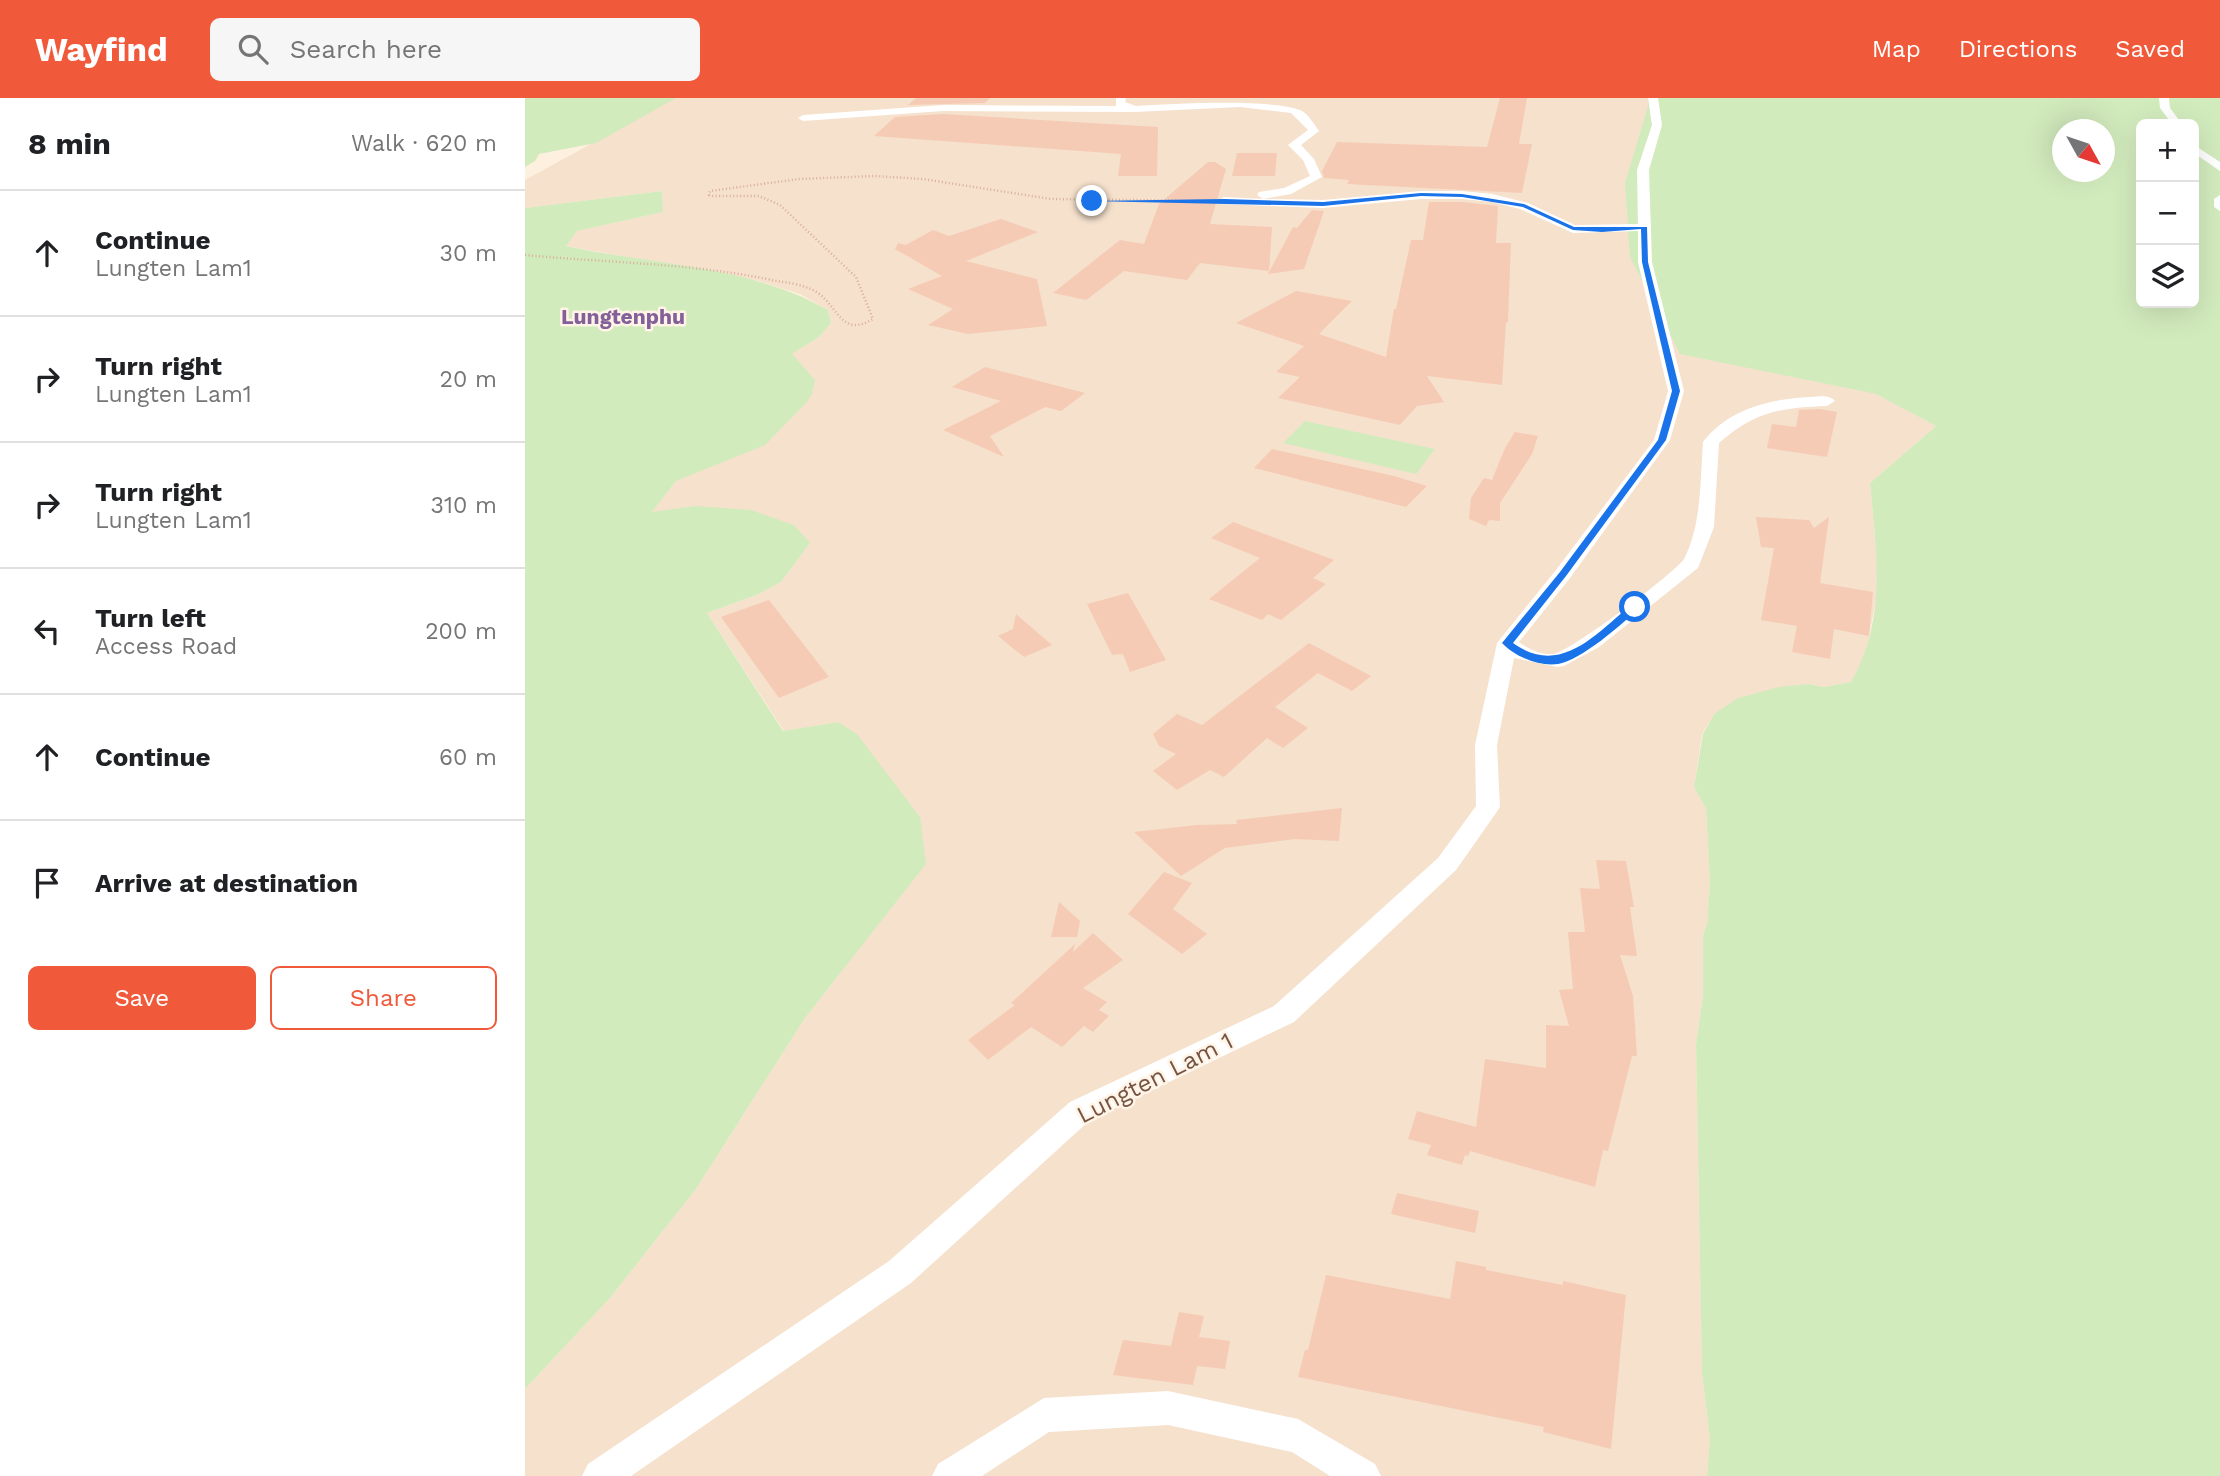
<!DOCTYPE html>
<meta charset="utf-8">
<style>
body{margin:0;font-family:"Work Sans",sans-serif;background:#f6f6f6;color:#202124}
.controls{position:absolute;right:21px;top:21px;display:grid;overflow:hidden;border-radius:10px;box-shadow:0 7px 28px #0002}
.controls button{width:63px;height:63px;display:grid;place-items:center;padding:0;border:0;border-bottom:2px solid #e0e0e0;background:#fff;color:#202124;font:35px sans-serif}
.compass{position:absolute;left:1527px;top:21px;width:63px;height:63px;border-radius:50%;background:#fff;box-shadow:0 7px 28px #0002;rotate:130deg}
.stop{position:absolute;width:21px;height:21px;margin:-16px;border:5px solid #1a73e8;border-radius:50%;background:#fff}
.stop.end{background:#1a73e8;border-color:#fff;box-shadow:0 2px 7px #0008}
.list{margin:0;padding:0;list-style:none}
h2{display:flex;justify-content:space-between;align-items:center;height:91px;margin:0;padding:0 28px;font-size:30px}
h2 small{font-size:23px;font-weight:400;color:#757577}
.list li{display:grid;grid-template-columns:46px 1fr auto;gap:21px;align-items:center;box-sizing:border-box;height:126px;padding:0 28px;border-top:2px solid #e0e0e0}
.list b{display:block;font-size:26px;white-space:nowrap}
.list p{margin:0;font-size:23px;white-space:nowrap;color:#757577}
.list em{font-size:23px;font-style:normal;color:#757577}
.actions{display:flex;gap:14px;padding:21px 28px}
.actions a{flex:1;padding:16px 0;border:2px solid #f05a3b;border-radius:10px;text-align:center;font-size:24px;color:#f05a3b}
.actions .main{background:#f05a3b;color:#fff}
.icon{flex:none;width:38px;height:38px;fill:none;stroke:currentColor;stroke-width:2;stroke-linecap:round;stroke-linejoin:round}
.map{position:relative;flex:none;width:1695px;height:1378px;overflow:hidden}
header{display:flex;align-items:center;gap:42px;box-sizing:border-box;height:98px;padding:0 35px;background:#f05a3b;color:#fff}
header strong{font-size:33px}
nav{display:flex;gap:38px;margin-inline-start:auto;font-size:24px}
.search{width:490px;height:63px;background:#f6f6f6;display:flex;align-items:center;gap:18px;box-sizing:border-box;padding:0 24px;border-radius:10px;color:#757577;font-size:26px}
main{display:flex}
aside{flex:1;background:#fff}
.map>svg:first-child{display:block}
.residential{fill:#f6e1cd}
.green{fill:#d2ebbd;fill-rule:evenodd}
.building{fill:#f5cbb5}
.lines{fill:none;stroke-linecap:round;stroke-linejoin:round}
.path{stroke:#d9ae98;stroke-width:2.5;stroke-dasharray:1 2.5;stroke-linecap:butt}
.street{fill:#fff;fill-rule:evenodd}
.route{fill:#1a73e8}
.labels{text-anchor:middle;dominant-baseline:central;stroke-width:5;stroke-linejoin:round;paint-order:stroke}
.far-quarter-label{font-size:21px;font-weight:bold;fill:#836099;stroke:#fff4e6}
.near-street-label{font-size:24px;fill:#755445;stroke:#fff4e6}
</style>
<header>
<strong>Wayfind</strong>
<div class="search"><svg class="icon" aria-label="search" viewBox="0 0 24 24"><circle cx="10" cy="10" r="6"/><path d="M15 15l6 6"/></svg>Search here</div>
<nav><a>Map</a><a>Directions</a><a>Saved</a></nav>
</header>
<main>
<aside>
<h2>8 min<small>Walk · 620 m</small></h2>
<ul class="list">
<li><svg class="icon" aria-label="ahead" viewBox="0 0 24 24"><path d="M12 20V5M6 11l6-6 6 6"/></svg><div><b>Continue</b><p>Lungten Lam1</p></div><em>30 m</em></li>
<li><svg class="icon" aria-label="right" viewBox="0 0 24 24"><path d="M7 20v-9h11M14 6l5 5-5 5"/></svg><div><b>Turn right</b><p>Lungten Lam1</p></div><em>20 m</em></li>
<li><svg class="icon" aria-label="right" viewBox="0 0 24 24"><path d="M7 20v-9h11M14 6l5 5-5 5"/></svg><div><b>Turn right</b><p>Lungten Lam1</p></div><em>310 m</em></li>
<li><svg class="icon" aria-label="left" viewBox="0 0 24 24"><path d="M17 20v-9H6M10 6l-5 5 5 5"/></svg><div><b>Turn left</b><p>Access Road</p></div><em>200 m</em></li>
<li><svg class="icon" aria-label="ahead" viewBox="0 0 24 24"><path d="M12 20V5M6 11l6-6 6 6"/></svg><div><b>Continue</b></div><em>60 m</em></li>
<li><svg class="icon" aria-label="arrive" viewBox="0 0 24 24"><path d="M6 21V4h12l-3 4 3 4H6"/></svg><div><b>Arrive at destination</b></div></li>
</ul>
<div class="actions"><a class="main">Save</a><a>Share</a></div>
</aside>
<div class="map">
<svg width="1695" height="1378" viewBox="0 0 1695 1378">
<rect width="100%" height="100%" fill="#fef0df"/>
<path class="residential" d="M150,0h973l32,255 197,41 59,32 -66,57 9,101 -14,73 -14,25 -27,5 -16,-3 -94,30 -12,20 -8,53 12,22 4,74 -3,40 -4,13v60l-7,48 6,330 8,65 -3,37h-1182v-87l85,-91 86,-109 109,-171 121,-155 -88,-141 -54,9 -77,-118 52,-19 22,-12 29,-39 -115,-37 -44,7 25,-32 13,-7 103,-120 27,-17 12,-14 -3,-13 -28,-16 -41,-13 -193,-35 10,-15 87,-19 -1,-21 -137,17v-28z"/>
<g class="green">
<path d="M0,0h151l-80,45 -57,11 -4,7 -10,6z"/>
<path d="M1123,0h572v1378h-513l3,-37 -8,-65 -6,-330 7,-48v-60l4,-13 3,-40 -4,-74 -12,-22 9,-53 11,-20 24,-16 41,-11 29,-3 16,3 27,-5c37,-66 25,-128 19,-199l66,-57 -60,-32 -196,-40 -50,-97 -5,-74 23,-77zM1616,26h53v179h-53zM1538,32h42v42h-42z"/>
<path d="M137,93l1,21 -86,19 -11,15c87,19 183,19 262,64l3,13 -12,14 -27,17 23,26 -3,14 -6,9 -41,42 -89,36 -24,31 43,-6 56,4 43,15 16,18 -29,39 -22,12 -52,19 76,118 55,-9 19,12 63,83 6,47 -121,154 -109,171 -86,109 -85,91v-1181z"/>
<path d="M780,323l130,28 -19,25 -133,-31z"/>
</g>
<g class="building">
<path d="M391,0h74l-5,5 -77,2z"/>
<path d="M975,0h27l-8,46h13l-10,49 -175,-9 2,-4 -25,-2 -2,-7 15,-29 150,5z"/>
<path d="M418,16l215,13 -1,49h-39l3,-22 -247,-18 21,-19z"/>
<path d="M712,55h40l-2,23h-43z"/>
<path d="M683,64h7l11,7 -16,55 62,3 -3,44 -69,-8 -13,17 -63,-9 -38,29 -33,-7 67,-53 24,4 15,-40z"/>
<path d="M904,104h33l36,4 -2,37h15l-3,79h-2l-4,63 -75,-9 17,26 -27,4 -17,19 -122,-27 22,-21 -24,-5 28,-26 -68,-23 60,-32 56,10 -33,33 67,23 8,-48h2l15,-69h12z"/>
<path d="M787,112l12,1 -20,58 -36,5 25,-47 4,1z"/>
<path d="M476,121l37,13 -72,29 71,18 10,47 -79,8 -40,-9 25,-16 -45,-20 34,-13 -47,-27 3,-6 8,2 27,-15 16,6z"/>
<path d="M460,269l100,26 -24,18 -16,-4 -55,29 14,21 -61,-27 58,-29 -49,-14z"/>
<path d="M1295,311l17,3 -10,45 -60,-9 5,-24 24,3 3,-17z"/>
<path d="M990,334l23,4 -6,18 -32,49v18l-11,-1 -3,6 -17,-7 2,-21 13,-20 8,2 13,-32z"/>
<path d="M747,351l122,27 33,10 -21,21 -152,-39z"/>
<path d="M1231,419l53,3 5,8 15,-11 -9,66 53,9 -4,44 -35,-7 -4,30 -38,-7 5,-26 -36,-6 13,-72 -13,-1z"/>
<path d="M708,424l101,38 -21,18 13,6 -45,36 -13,-6 -6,6 -53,-21 51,-41 -49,-20z"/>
<path d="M603,495l38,67 -36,12 -7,-18 -11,1 -25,-51z"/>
<path d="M244,502l60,77 -50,21 -58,-81z"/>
<path d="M491,516l36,31 -28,12 -26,-21 15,-7z"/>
<path d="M784,545l62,33 -19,15 -34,-18 -43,34 33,21 -25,20 -16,-10 -43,39 -14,-7 -33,20 -24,-19 23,-17 -17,-8 -6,-12 24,-20 25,11z"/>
<path d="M817,710l-3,33 -44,-2 -70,9 -44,28 -47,-44 63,-7 40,-1 -1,-4z"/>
<path d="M1071,762l30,1 8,46h-4l7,49 -17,-1 13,41 4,60h-5l-24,95 -5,-1 -8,37 -125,-36 -2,5 -3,-1 -3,10 -35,-10 4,-10 -23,-6 9,-28 59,16 9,-68 61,9v-43l23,1 -10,-36 14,-1 -5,-57h17l-5,-44 20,1z"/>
<path d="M639,774l28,11 -19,26 34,25 -25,20 -54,-40z"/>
<path d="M534,804l21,19 -3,16h-26z"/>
<path d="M568,835l30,27 -40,28 24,14 -8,8 10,6 -16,16 -9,-6 -22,21 -31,-20 -43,33 -20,-20 47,-35 -4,-2 64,-59 -2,8z"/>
<path d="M872,1095l82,18 -4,22 -84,-19z"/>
<path d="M931,1163l30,6v3l77,15v-4l63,14 -15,154 -68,-17 1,-5 -246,-50 7,-27h3l18,-75 124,24z"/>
<path d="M654,1214l25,4 -5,21 31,4 -5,28 -28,-3 -4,19 -80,-10 10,-35 48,6z"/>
</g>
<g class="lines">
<path class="path" d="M0,157c85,8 168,8 252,26 13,2 29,4 41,12 20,14 24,45 55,26l-17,-42 -76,-72 -21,-9h-47l-3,-1 1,-4 89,-12 76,-3 48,3 128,20 155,2"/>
<g class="street">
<path d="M591,0h10l-1,4 11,4c36,-2 137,-8 166,5 7,4 12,13 17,20l-18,14 13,14 8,18 -31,17 -28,5 60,1 98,-9h41l30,3 36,9 47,22 63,-1 -1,-54 15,-45 -4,-27h10l4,27 -13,45 3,92 32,129 -14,49 -100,138 -51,64c9,7 22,13 34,12 16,-1 123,-82 131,-95 18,-35 16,-79 19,-117 25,-33 67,-43 107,-45 9,0 18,-3 25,4l-8,5c-47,2 -71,5 -108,37l-5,84 -16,41 -99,79 -35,19 -7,1 -43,-9 -17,87 3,62 -4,6 -40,57 -162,152 -204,98 -179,163 -280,193h-49l6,-12 301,-203 181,-159 204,-96 164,-148 38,-52 -1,-61 22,-102 59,-73 98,-130 14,-49 -30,-129v-31l-65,2 -53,-24 -28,-7 -30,-3h-41l-98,9 -103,-4 -2,-3 6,-4 39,2 -6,-4 2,-3 25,-4 26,-12 -7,-16 -15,-15 20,-15 -17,-17 -51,-6 -105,5 -192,-1 -140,10 -5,-3 5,-3 140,-10 173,1z"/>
<path d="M1634,0h10l1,10 12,16h-10l-12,-16z"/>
<path d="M1669,47l26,17v9l-26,-18z"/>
<path d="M1695,97v16l-6,-4v-8z"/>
<path d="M643,1293l130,28 77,45 6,12h-51l-38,-24 -124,-27 -119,7 -67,44h-50l6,-12 106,-66z"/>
</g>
</g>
<path class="route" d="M896,95l41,1 62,10 50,23h73l1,35 32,129 -14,49 -100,136 -53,67c47,34 82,-8 118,-38l9,2c-16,16 -60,54 -82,57 -19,3 -44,-8 -56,-21l58,-71 98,-132 14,-49 -30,-129 -1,-33 -39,3 -29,-2 -50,-23 -61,-10 -41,-1 -98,10 -234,-5 135,-2 99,3z"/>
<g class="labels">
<g class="far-quarter-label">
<text x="98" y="218">Lungtenphu</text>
</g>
<g class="near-street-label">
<text transform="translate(630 980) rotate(-27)">Lungten Lam 1</text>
</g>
</g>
</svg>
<div class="controls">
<button>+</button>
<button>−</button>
<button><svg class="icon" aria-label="layers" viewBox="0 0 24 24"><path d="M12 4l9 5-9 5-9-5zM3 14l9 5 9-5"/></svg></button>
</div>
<svg class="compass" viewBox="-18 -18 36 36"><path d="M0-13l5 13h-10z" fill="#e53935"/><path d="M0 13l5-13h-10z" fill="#757577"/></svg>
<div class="stop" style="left:1110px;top:509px"></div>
<div class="stop end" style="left:567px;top:103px"></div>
</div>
</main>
